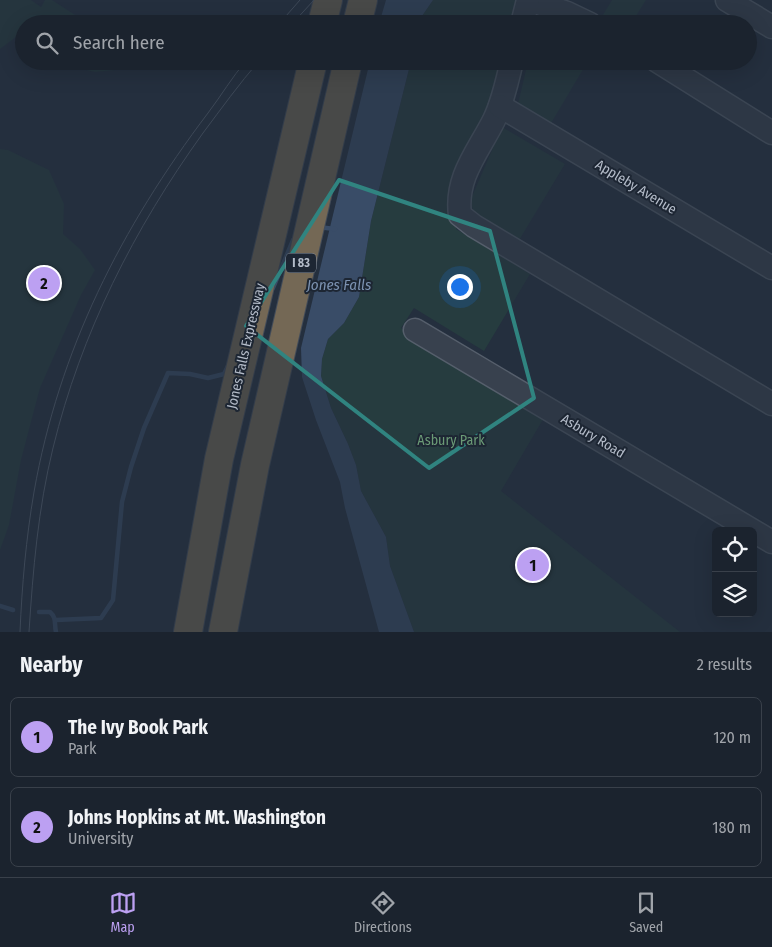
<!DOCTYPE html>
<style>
body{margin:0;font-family:"Fira Sans Condensed",sans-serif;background:#242b36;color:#f1f3f6}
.controls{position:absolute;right:15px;bottom:15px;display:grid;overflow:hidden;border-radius:8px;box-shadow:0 5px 20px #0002}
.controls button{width:45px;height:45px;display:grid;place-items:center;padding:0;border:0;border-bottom:1px solid #39404a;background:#1b232e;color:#f1f3f6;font:25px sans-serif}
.you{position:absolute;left:459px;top:286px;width:18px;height:18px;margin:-12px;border:4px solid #fff;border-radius:50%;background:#1a73e8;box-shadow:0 0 0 8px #1a73e833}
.badge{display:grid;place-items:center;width:32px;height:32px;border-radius:50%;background:#bca0f2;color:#111;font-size:16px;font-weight:700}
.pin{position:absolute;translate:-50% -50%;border:2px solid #fff;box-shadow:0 1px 5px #0006}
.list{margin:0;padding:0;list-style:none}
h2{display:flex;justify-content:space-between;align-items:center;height:65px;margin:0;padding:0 20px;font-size:21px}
h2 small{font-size:16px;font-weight:400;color:#a0a4aa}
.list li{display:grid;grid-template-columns:32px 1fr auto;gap:15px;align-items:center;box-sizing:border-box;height:80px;margin:0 10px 10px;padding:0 10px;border:1px solid #39404a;border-radius:8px}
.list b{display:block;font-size:19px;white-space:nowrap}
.list p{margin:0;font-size:16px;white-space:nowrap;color:#a0a4aa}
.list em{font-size:16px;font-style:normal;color:#a0a4aa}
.icon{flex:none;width:28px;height:28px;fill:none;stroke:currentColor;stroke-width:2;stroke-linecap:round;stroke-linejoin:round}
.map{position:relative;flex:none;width:772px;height:632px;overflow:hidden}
.search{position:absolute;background:#1b232e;box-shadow:0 5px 20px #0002;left:15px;right:15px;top:15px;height:55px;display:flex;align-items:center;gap:12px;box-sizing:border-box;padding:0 18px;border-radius:28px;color:#a0a4aa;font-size:19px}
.sheet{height:245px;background:#1b232e}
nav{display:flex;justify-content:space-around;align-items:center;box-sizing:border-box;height:70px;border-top:1px solid #39404a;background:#1b232e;font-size:14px;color:#a0a4aa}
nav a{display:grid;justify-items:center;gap:2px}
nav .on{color:#bca0f2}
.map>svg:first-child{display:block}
.green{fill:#263c3f}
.water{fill:#394c67}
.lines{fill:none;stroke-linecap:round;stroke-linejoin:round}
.stream{stroke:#394c67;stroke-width:4.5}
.minor-casing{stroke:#565f6c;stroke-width:25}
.highway-casing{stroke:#434c59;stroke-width:30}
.minor{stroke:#38414e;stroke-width:22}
.highway{stroke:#746855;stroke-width:28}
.tram{stroke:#5a6575;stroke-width:1}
.marked{fill:none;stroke:#308480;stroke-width:4;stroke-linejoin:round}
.labels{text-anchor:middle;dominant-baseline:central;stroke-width:4;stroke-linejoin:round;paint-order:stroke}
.shield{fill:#1d2633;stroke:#878f9c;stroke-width:1}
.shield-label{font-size:12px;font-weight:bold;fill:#b4bcc9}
.street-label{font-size:14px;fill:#b4bcc9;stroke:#1d2633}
.park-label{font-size:14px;fill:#6b9a76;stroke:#1d2633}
.water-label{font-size:15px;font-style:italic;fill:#7c92b1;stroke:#1d2633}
</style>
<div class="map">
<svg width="772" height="632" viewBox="0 0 772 632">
<rect width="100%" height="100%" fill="#242f3e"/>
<g class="green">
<path d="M0,0h31l10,7 4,-7h7l37,24h-65v17l-8,-4 -16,12z"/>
<path d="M433,0h88l-5,24h-95l1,-8z"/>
<path d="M612,0h34l-15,24h-32l-1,-1z"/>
<path d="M56,61h73v1l-14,8 -20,2 -35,-8z"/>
<path d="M411,61h97l-47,117 -5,51 74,45 -46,77 -70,-43 -13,20 144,88 -44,75 179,141h-266l-24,-66 -4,-29 -25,-46 -5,-26 -8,-21 -17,-36 -10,-32 1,-17 6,-20 16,-16 15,-26 12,-76z"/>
<path d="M528,61h60l-38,64 -32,-21z"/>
<path d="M502,127l63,37 -47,78 -43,-26 -5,-15z"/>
<path d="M0,149l8,1 41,20 15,34 -1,30 17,15 15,21 -14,25 -41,93 -19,72 -12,65 -9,25z"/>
</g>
<g class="water">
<path d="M386,0h47l-11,16 -1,8h-42z"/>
<path d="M370,61h41l-40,160 -12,76 -15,26 -16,16 -6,20 -1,17 10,32 17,36 8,21 5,26 25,46 4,29 24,66h-35l-34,-124 -5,-26 -24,-62 -14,-43 -1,-29z"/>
</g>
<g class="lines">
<g class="stream">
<path d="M318,227l17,2"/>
<path d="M273,288l20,-48"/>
<path d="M0,606l13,4"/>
<path d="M39,612h11c7,6 4,12 6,20"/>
<path d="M56,620l45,-2 12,-18 9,-98 9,-35 13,-39 24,-55 22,1 18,4 16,-4 4,-8"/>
</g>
<defs>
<g id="minor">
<path d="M530,0l37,13 23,11"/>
<path d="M727,0l45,27"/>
<path d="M522,24l6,-24"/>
<path d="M512,61c-5,20 -9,41 -18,59 -16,32 -39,57 -34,95l14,11 298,178"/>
<path d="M657,61l115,72"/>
<path d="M500,106l272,162"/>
<path d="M415,330l357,212"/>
</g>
<g id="highway">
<path d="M322,24l6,-24"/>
<path d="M357,24l6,-24"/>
<path d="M188,632l31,-173 94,-398"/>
<path d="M223,632l32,-167 93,-404"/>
</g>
</defs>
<use href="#minor" class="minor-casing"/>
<use href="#highway" class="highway-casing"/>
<use href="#minor" class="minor"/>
<use href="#highway" class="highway"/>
<g class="tram">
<path d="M279,24l21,-24"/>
<path d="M292,24l22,-24"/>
<path d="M20,632c2,-47 6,-93 14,-140 25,-142 87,-264 174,-379 13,-17 24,-36 38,-52"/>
<path d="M29,632c4,-62 9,-123 24,-184 28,-115 81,-219 150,-315 18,-24 36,-49 56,-72"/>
</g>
</g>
<path d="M0 0H772V632H0ZM339,180l151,51 44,167 -105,70 -183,-142z" fill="#242f3e" fill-opacity=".55" fill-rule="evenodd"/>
<path class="marked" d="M339,180l151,51 44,167 -105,70 -183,-142z"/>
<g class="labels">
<rect class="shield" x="286" y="253.5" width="30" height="19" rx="4"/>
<g class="shield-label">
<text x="301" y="263">I 83</text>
</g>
<g class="street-label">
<text transform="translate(636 187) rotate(31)">Appleby Avenue</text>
<text transform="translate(246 346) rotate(-77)">Jones Falls Expressway</text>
<text transform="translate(593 436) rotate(31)">Asbury Road</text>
</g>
<g class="park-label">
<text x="451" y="440">Asbury Park</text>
</g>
<g class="water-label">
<text x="339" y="285">Jones Falls</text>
</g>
</g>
</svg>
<div class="controls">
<button><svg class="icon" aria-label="locate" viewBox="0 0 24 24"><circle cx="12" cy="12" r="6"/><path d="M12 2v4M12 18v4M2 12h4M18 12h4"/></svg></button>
<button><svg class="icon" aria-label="layers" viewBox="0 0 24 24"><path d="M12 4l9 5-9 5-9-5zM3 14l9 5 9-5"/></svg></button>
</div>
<div class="you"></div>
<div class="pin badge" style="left:533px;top:565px">1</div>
<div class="pin badge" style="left:44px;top:283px">2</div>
<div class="search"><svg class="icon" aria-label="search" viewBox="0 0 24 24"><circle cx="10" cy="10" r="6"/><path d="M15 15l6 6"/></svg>Search here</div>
</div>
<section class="sheet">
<h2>Nearby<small>2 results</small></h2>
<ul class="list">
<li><span class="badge">1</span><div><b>The Ivy Book Park</b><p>Park</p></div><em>120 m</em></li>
<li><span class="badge">2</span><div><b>Johns Hopkins at Mt. Washington</b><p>University</p></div><em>180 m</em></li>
</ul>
</section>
<nav>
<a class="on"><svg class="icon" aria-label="map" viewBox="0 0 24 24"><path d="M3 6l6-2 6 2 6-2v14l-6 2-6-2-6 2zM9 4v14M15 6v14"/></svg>Map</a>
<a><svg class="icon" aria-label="directions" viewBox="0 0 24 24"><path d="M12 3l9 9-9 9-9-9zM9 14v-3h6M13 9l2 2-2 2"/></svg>Directions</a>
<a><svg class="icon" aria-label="saved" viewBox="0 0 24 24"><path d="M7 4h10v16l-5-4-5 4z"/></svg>Saved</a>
</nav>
